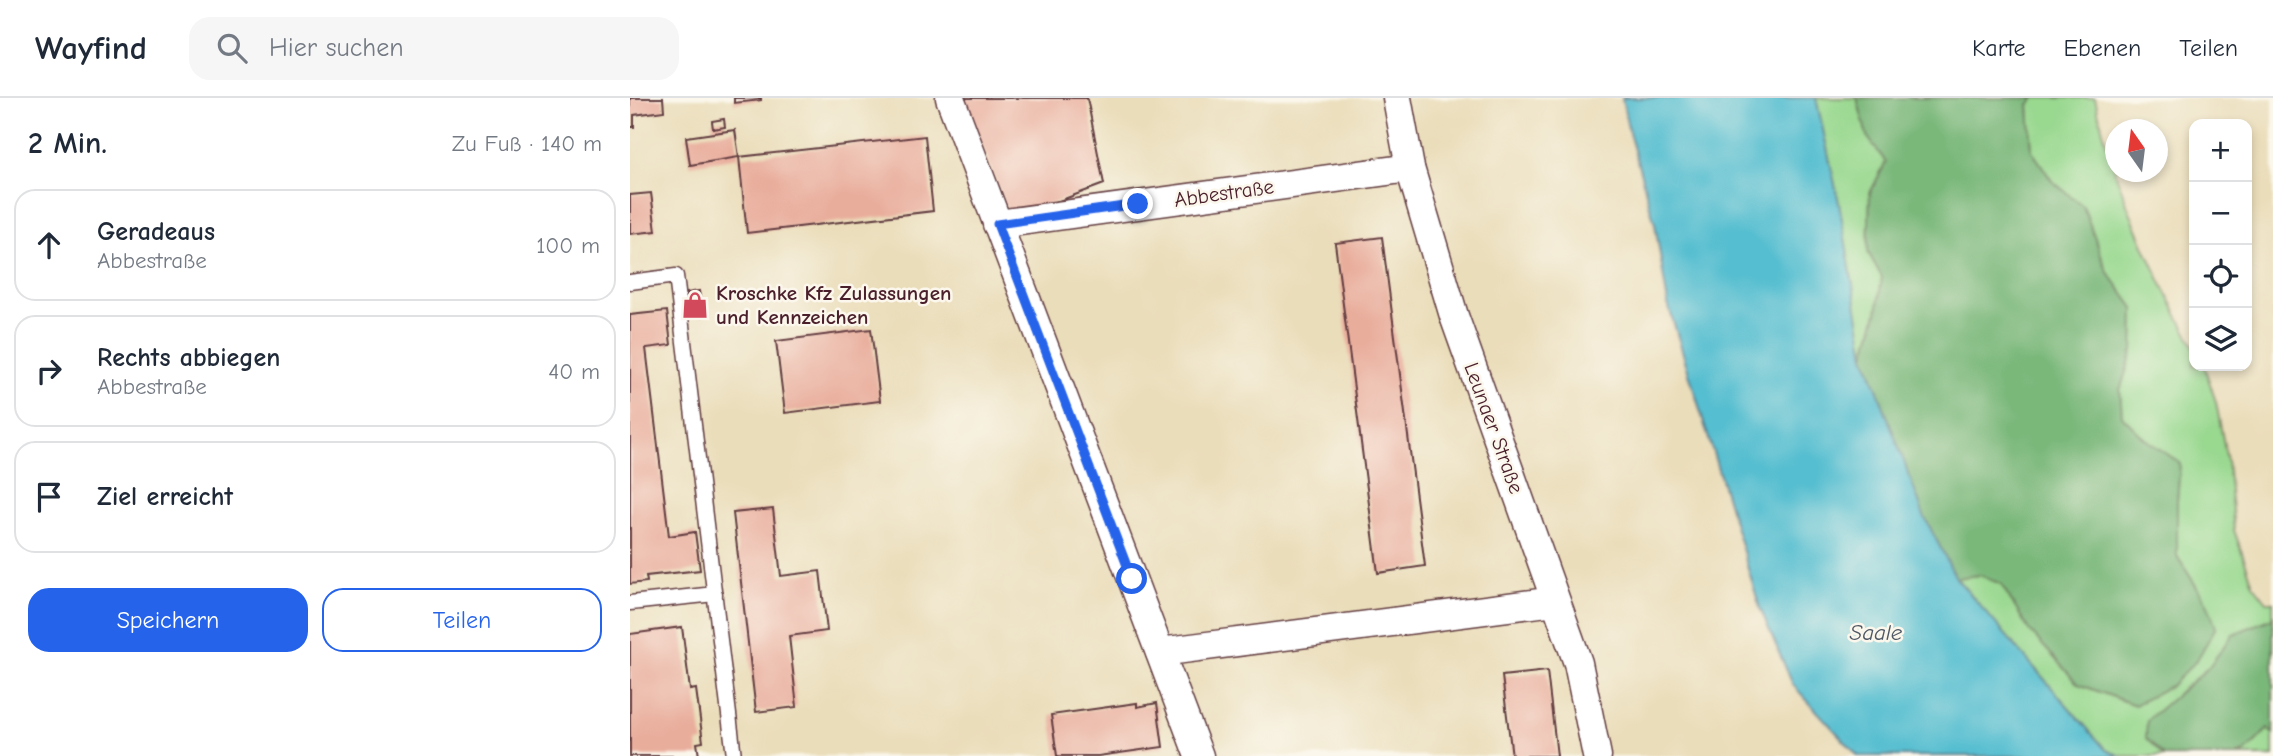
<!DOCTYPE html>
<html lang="de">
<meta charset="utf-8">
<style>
body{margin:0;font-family:"Comic Neue",sans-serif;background:#f6f6f7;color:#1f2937}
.controls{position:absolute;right:21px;top:21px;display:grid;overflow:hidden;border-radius:14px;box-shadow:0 4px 10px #0003}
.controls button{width:63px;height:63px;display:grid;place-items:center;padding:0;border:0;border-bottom:2px solid #e0e1e3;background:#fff;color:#1f2937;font:35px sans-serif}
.compass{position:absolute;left:1475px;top:21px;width:63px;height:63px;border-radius:50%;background:#fff;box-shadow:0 4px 10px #0003;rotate:346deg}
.stop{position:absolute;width:21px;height:21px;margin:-16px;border:5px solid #2563eb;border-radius:50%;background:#fff}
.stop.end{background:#2563eb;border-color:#fff;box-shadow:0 2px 7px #0008}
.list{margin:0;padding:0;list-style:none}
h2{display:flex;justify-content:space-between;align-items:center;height:91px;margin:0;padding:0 28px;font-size:30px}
h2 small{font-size:23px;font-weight:400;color:#747a83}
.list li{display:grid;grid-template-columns:46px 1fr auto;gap:21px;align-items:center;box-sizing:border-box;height:112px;margin:0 14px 14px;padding:0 14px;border:2px solid #e0e1e3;border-radius:21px}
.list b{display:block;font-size:26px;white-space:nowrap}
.list p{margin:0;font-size:23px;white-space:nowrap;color:#747a83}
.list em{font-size:23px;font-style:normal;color:#747a83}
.actions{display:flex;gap:14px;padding:21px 28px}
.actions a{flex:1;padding:16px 0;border:2px solid #2563eb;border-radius:21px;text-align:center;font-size:24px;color:#2563eb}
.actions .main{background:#2563eb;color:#fff}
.icon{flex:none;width:38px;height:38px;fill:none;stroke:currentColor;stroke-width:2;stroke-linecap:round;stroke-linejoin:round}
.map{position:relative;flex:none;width:1643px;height:658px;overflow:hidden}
header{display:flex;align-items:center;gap:42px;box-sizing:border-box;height:98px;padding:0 35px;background:#fff;border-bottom:2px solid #e0e1e3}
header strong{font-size:33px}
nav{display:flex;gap:38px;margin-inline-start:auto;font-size:24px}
.search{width:490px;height:63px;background:#f6f6f7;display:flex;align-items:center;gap:18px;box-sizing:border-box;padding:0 24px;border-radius:21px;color:#747a83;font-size:26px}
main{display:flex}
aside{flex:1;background:#fff}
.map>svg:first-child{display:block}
.green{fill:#98d88f;stroke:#717c5d;stroke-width:2}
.forest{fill:#7ab87a;stroke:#626c52;stroke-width:2}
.water{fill:#54bed0;stroke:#4f6e7e;stroke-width:2}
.building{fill:#e9ad9c}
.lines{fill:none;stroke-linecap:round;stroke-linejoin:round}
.service-casing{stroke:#623c40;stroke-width:17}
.minor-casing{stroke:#623c40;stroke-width:31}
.service{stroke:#fff;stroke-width:14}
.minor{stroke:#fff;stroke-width:28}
.route{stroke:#2563eb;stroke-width:9}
.labels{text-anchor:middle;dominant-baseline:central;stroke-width:5;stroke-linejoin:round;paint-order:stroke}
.street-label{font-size:21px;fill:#4a1f2b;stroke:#fbf7ec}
.poi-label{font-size:21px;font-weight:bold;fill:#4a1f2b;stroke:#fbf7ec;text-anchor:start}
.water-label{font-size:23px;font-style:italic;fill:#4e5765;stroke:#fbf7ec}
</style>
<header>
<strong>Wayfind</strong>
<div class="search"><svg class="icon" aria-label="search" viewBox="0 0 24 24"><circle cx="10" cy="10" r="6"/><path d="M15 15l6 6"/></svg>Hier suchen</div>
<nav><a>Karte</a><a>Ebenen</a><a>Teilen</a></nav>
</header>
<main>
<aside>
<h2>2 Min.<small>Zu Fuß · 140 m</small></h2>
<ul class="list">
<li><svg class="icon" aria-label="ahead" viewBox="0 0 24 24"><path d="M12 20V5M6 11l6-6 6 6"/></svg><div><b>Geradeaus</b><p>Abbestraße</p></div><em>100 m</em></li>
<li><svg class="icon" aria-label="right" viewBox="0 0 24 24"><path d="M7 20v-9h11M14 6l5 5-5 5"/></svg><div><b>Rechts abbiegen</b><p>Abbestraße</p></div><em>40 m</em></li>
<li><svg class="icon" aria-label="arrive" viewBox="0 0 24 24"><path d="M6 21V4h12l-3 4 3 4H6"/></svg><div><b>Ziel erreicht</b></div></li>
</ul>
<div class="actions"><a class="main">Speichern</a><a>Teilen</a></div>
</aside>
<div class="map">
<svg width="1643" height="658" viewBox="0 0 1643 658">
<rect width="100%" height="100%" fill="#fbf7ec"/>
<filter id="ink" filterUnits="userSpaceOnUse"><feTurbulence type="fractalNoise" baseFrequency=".0143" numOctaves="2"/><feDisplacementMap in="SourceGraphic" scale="14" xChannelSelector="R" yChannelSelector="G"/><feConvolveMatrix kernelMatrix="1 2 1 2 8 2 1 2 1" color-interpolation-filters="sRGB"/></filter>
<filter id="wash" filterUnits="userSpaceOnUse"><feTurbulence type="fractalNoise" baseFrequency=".00686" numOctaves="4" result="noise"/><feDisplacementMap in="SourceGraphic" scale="28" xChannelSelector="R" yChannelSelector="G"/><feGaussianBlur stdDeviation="1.57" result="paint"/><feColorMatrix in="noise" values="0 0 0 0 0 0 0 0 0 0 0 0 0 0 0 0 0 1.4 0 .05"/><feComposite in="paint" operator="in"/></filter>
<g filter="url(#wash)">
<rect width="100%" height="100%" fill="#eaddba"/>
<g class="green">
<path d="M1186,0h41l10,38 19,26 -16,31 -2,59 14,25 -5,36 -12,43 -26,-153z"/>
<path d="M1405,0h60c19,88 56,169 99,248v20h10l12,36 11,59 7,69 19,54 14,18h6v16l-40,16 -25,34 -29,24 -33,46 18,18h-43l-15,-6 -150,-172 24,-3 21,9 28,46 49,54 57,21 73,-100 -31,-49v-55l3,-38 -35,-24 -23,-22 -2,-27 13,-40 1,-42 -27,-37 -24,-65 -31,-25 -20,-30 -3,-46z"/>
<path d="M1638,631l5,5v22h-41l13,-4z"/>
</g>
<g class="forest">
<path d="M1227,0h178l-6,7 3,46 20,30 31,25 24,65 27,37 -1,42 -13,40 2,26 23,23 35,24 -3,38v55l31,49 8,22 -19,33 -25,25 -37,20 -57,-21 -49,-54 -28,-46 -21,-9 -24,3 -32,-62 -59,-160 12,-43 5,-36 -14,-25 2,-59 16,-31 -19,-26z"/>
<path d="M1643,520v116l-5,-5 -23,23 -13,4h-68l-18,-18 1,-18 61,-52 25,-34z"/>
</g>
<path class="water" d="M992,0h194l23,105 26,153 59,160 32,62 150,172 15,6h-263l-65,-71 -33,-77 -92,-304 -13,-80 -27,-95z"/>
<g id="blocks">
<g class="building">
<path d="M0,0h33l1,13 -30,4v12h-4z"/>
<path d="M104,0h27v2l-27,3z"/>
<path d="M334,0h123l17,86 -93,35z"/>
<path d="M94,21l1,8 -12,2 -1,-8z"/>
<path d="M105,32l4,27 -49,8 -4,-28z"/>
<path d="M295,38l8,75 -186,22 -8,-76z"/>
<path d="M21,95l5,38 -26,3v-39z"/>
<path d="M752,139l43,329 -47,7 -43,-330z"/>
<path d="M69,193l4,25 -12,1 -4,-24z"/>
<path d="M37,213l4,34 -25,3 23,188 26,-4 5,38 -54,6 1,6 -17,2v-269z"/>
<path d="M241,231l9,72 -95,12 -9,-72z"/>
<path d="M143,411l8,67 39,-5 7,60 -38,5 8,71 -41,5 -23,-199z"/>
<path d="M52,529l8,63 6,-1 7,53 -6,1 2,13h-69v-122z"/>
<path d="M917,573l10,85h-45l-10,-80z"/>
<path d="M507,605v4l20,-4 6,44 -65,9h-41l-6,-41z"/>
</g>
</g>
</g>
<g filter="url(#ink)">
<use href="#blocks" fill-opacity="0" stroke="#623c40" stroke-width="2"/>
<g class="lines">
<defs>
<g id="service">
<path d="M0,184l46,-6 58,480"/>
<path d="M0,505l85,-9"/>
</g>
<g id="minor">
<path d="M320,0l249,658"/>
<path d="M767,0l13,70 44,148 124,347 19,93"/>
<path d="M367,126l413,-56"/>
<path d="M530,554l395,-51"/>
</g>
</defs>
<use href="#service" class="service-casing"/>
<use href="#minor" class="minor-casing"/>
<use href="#service" class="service"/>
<use href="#minor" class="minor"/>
</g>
</g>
<g class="lines" filter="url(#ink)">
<path class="route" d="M502,481l-135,-355 141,-20"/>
</g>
<defs>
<symbol id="shop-bare" viewBox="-9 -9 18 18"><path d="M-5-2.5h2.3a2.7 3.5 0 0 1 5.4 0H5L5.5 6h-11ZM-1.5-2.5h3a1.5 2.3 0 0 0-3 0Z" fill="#d1495b" stroke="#fbf7ec" stroke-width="2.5" paint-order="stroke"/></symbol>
</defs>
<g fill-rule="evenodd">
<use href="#shop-bare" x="46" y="188" width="38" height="38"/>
</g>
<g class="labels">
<g class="street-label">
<text transform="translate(594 95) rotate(-8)">Abbestraße</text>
<text transform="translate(864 330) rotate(70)">Leunaer Straße</text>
</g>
<g class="poi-label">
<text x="86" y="195">Kroschke Kfz Zulassungen<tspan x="86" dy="24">und Kennzeichen</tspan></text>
</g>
<g class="water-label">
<text x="1246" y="534">Saale</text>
</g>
</g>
</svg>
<div class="controls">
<button>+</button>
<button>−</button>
<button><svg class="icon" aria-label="locate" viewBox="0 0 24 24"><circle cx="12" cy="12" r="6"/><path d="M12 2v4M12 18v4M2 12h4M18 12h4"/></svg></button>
<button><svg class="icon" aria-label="layers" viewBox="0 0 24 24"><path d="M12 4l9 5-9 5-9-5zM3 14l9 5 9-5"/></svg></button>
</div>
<svg class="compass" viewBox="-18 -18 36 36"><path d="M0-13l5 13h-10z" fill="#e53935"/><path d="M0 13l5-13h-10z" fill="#747a83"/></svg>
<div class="stop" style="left:502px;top:481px"></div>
<div class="stop end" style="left:508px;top:106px"></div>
</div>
</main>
